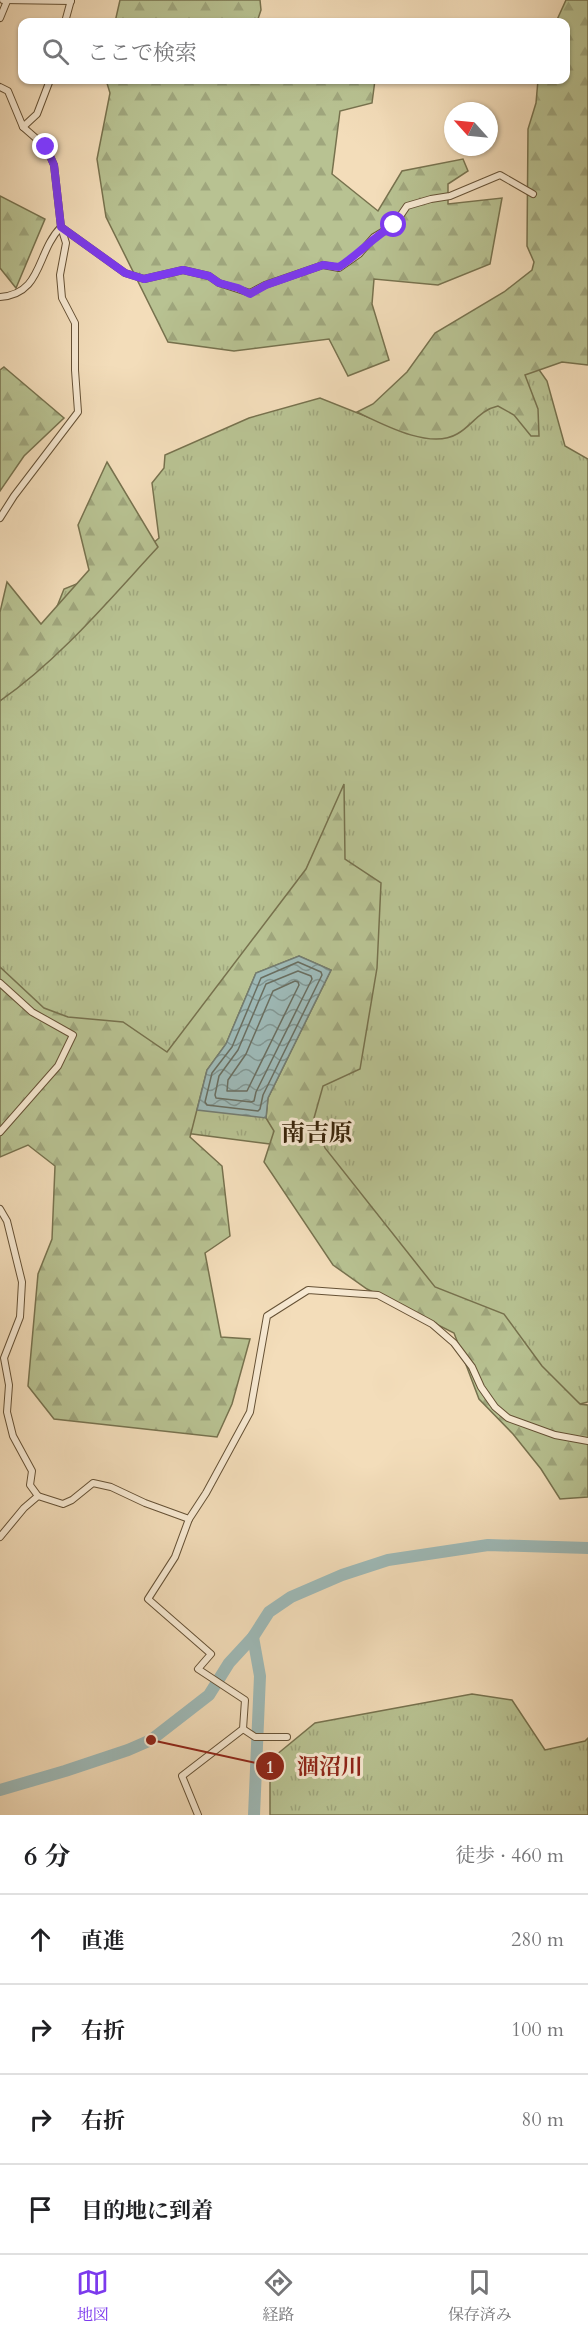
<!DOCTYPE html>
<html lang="ja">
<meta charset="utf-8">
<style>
body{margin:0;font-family:Cardo,"Noto Serif JP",serif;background:#f2f2f2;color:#202124}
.compass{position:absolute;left:444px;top:102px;width:54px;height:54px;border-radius:50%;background:#fff;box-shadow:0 2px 4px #0004;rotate:297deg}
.stop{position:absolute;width:18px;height:18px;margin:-14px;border:4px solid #7c3aed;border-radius:50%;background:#fff}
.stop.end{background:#7c3aed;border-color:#fff;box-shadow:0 2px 6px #0008}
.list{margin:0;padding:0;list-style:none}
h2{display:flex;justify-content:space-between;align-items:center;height:78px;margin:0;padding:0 24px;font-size:26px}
h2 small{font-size:20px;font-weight:400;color:#757577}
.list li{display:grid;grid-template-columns:39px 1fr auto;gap:18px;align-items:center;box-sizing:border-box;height:90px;padding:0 24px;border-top:2px solid #e0e0e0}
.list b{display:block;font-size:22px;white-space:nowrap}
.list em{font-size:20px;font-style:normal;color:#757577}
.icon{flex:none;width:33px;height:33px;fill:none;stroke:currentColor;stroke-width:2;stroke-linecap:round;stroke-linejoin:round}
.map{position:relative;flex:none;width:588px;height:1815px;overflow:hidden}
.search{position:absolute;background:#fff;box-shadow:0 2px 4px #0004;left:18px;right:18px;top:18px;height:66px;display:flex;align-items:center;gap:15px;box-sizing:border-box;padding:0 21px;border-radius:12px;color:#757577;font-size:22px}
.sheet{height:438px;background:#fff}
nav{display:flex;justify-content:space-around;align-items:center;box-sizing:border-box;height:84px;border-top:2px solid #e0e0e0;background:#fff;font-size:16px;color:#757577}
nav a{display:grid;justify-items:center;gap:3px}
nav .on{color:#7c3aed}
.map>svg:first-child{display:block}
.grass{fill:url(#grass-tufts);stroke:#77724e;stroke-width:1.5}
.forest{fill:url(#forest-firs);stroke:#77724e;stroke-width:1.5}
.water{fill:url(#water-waves);stroke:#747d72;stroke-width:1.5}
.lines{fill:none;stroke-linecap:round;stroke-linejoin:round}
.shore{stroke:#6a6e60;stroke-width:1.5}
.river{stroke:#9ebab8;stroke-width:12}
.minor-casing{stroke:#655135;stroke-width:8}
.minor{stroke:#f7e9d2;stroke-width:6}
.route{stroke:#7c3aed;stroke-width:8}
.labels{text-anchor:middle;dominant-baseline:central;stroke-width:6;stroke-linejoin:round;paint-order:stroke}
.quarter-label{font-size:24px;font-weight:bold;fill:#362209;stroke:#f7e9d2}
.leader{fill:none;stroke:#8f2418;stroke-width:2}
.callout-dot{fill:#8f2418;stroke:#f7e9d2;stroke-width:2}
.mark-label{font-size:18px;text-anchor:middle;font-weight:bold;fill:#fff}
.callout-label{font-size:22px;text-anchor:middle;font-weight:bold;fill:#8f2418;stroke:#f7e9d2;stroke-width:6;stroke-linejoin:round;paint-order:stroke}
</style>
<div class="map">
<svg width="588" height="1815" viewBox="0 0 588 1815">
<defs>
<pattern id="grass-tufts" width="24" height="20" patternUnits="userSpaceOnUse" patternTransform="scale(1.5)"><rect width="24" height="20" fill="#b8c292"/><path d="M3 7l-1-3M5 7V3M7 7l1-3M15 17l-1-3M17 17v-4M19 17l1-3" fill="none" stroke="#9fa67d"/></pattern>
<pattern id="forest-firs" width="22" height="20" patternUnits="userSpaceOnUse" patternTransform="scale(1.5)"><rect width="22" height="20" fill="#b8c292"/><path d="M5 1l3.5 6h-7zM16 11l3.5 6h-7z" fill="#9fa67d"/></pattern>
<pattern id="water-waves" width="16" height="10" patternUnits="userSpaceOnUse" patternTransform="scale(1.5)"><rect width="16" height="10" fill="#9ebab8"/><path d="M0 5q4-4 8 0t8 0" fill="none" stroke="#829794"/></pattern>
</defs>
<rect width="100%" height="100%" fill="#f3ddba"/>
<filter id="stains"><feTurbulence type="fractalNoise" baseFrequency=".00333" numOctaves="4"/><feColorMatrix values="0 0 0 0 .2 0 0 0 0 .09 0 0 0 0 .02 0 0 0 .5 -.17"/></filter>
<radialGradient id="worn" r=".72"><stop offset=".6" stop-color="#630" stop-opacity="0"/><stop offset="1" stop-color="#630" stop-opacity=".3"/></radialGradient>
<g class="grass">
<path d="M535,364l12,17 18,65 23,13v943l-8,2 -138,-106 -164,-153 -101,-13 -102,-104 -56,-32 -19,-19v-293l44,-45 20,-50 67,-27 28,-24 -7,-55 12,-15 1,-13 84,-37 71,-20 50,20z"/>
<path d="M472,1694l40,6 33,50 40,-9 3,-3v77h-318v-55l45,-37z"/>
</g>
<g class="forest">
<path d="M120,0h140l1,10 -4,12h-142z"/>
<path d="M566,0h22v365l-26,-3 -37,13 13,34 1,27h-8l-17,-21 -16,-9c-19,4 -26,20 -41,28 -27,16 -75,-10 -100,-22l16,-8 34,-32 28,-39 69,-41 28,-22 2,-8 -7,-16 1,-117 8,-26 2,-23h28v-58h-10z"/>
<path d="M106,80h269l-3,23 -32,8 -8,63 46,37 24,-40 61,-12 5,12 -20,13v20l54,-6 -12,66 -52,21 -64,-6 -2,25 17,56 -41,16 -19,-37 -95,12 -66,-9 -62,-125 -9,-58 13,-66z"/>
<path d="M0,196l45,23 -29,69 -16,-20z"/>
<path d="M4,367l60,51 -40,38 -24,35v-121z"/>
<path d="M107,462l51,85c-50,54 -98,112 -158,154v-89l7,-30 34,42 48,-54 -11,-45z"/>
<path d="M344,784l1,75 36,24 -4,85 -17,101 -37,17 -9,32 11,30 110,139 69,27 38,52 38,38 8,1v92l-28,2 -19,-30 -28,-35 -34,-35 -25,-66 -87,-44 -34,-24 -69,-103 10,-31 -8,-13 2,-20 63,-128 -32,-14 -43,17 -30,71 -19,26 -17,67 32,29 8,70 -25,17 16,84 29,2 -18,65 -15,33 -163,-18 -26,-33 10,-112 14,-35 3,-73 -27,-21 -28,12v-190l44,41 24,9 55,5 44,30 139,-183z"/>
</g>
<path class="water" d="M299,956l32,14 -63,128 -2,20 -69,-8 10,-40 19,-26 30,-71z"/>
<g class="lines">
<g class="shore">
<path d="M298,962l23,10 1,3 -59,120 -3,14 -2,2 -51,-6 -2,-3 7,-29 20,-26 29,-69z"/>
<path d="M298,971l13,5 1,3 -56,113 -2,9 -3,1 -35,-4 -1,-3 4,-19 19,-26 28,-66z"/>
<path d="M295,981l3,1 1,3 -52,106h-20l1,-11 18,-26 27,-63z"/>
</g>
<g class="river">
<path d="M253,1637l7,39 -6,139"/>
<path d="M0,1790l65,-19 63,-21 23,-10 58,-45 20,-32 24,-26 16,-25 22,-15 51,-22 46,-15 100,-15 100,3"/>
</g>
<defs>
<g id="minor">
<path d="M3,0l68,1"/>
<path d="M0,18l7,-17"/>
<path d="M65,22l6,-22"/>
<path d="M0,87l8,4 15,36 23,20 8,18 7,62 5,16 -6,32 2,23 13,25v47l3,42 -64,84 -14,22"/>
<path d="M23,127l14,-13 13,-34"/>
<path d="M61,227l64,46 19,6 39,-9 26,6 10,7 31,10 15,-8 58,-20 16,3 20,-14 15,-17 20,-12 13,-19 24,-7 19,-3 50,-21 33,19"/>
<path d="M0,297c43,-3 36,-45 61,-70"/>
<path d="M0,983l32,29 41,23 -15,31 -58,66"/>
<path d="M0,1209l7,12 15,61 -2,35 -16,41 5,27 -2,27 6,24 19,35 -2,14 8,11"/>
<path d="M189,1519l-14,38 -27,42 63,55 -13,15 47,31 -2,29 -61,47 16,39"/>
<path d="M0,1537l24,-29 14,-12 25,8 9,-4 21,-17 18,4 34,16 44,16 17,-26 44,-81 17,-96 41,-26 70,5 54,29 22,19 18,24 9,20 14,20 13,11 47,17 33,6"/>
<path d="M243,1729l12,8h32"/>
</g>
</defs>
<use href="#minor" class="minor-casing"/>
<use href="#minor" class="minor"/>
</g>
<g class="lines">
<path class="route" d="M46,147l8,18 7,62 64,46 19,6 39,-9 26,6 10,7 19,5 12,6 16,-9 57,-20 16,2c20,-13 34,-30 55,-42"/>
</g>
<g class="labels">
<g class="quarter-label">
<text x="317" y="1133">南吉原</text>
</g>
</g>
<path class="leader" d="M151 1740L270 1766"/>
<g class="callout-dot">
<circle cx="151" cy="1740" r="6"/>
<circle cx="270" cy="1766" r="15"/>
</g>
<g class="mark-label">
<text x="270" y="1773">1</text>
</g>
<g class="callout-label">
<text x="330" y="1774">涸沼川</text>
</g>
<rect width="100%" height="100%" filter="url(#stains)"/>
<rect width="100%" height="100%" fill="url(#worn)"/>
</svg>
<svg class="compass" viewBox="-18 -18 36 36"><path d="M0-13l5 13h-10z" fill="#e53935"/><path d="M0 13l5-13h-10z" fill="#757577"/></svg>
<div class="stop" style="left:394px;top:225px"></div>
<div class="stop end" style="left:46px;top:147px"></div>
<div class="search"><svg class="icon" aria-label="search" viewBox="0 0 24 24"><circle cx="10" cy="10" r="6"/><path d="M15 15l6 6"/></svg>ここで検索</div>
</div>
<section class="sheet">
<h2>6 分<small>徒歩 · 460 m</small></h2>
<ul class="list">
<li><svg class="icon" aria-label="ahead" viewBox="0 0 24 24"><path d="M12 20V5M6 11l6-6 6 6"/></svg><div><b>直進</b></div><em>280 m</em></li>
<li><svg class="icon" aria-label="right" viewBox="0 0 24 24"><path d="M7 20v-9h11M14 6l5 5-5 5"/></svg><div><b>右折</b></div><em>100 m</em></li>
<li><svg class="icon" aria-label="right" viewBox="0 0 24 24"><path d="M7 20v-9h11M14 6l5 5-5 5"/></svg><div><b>右折</b></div><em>80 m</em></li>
<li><svg class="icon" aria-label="arrive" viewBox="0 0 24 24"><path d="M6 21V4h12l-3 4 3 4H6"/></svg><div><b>目的地に到着</b></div></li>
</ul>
</section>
<nav>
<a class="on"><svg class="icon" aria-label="map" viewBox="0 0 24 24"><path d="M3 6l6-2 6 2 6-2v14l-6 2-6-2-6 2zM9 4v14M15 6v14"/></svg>地図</a>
<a><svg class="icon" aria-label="directions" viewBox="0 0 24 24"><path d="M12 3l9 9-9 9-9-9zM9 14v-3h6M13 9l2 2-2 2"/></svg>経路</a>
<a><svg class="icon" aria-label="saved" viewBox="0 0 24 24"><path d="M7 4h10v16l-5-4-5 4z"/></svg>保存済み</a>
</nav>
